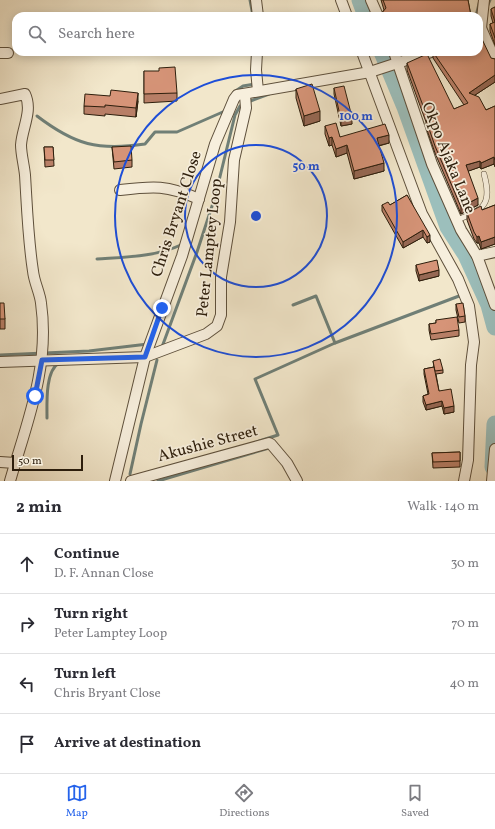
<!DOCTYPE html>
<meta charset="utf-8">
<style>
body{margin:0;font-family:Vollkorn,serif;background:#f2f2f3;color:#2b2b33}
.scale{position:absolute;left:12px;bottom:10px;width:71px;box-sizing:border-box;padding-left:4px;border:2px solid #2d1e0c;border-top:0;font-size:11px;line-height:14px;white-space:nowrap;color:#2d1e0c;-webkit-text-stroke:3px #f7efdd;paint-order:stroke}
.stop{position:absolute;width:12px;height:12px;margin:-9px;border:3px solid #2563eb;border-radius:50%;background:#fff}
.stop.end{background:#2563eb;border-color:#fff;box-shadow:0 1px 4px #0008}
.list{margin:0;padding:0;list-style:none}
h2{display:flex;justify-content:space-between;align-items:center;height:52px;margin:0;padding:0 16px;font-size:17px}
h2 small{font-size:13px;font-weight:400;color:#7c7c81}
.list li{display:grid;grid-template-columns:26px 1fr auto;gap:12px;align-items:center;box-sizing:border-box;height:60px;padding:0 16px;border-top:1px solid #e1e1e2}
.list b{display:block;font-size:15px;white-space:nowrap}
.list p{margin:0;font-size:13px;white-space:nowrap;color:#7c7c81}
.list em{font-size:13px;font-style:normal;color:#7c7c81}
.icon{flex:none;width:22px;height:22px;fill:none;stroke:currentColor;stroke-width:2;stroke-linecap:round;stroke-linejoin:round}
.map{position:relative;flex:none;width:495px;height:481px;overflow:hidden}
.search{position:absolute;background:#fff;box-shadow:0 2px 10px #0003;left:12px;right:12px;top:12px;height:44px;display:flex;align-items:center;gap:10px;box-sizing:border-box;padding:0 14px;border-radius:12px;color:#7c7c81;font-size:15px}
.sheet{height:292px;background:#fff}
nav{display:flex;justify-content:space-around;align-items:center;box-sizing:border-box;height:56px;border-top:1px solid #e1e1e2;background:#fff;font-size:11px;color:#7c7c81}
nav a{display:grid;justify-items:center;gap:2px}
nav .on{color:#2563eb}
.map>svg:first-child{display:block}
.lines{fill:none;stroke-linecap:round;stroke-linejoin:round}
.stream{stroke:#707f76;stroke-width:3}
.river{stroke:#9cbfbc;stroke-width:17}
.lane-casing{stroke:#5e503c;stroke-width:6}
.street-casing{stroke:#5e503c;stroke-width:12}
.lane{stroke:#f7efdd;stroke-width:5}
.street{stroke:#f7efdd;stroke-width:10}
.wall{fill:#b87f67;stroke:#2d1e0c}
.shaded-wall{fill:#966854;stroke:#2d1e0c}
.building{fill:#d69478;stroke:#2d1e0c}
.route{stroke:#2563eb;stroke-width:5}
.ring{fill:none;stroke:#1d4ed8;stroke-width:2}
.labels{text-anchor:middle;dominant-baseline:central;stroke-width:3.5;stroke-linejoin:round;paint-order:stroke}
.street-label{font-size:16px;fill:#2d1e0c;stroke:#f7efdd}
.centre{fill:#1d4ed8;stroke:#f7efdd;stroke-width:2}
.ring-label{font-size:12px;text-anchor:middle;font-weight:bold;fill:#1d4ed8;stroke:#f7efdd;stroke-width:3.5;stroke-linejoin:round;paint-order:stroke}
</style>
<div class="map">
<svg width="495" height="481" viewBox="0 0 495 481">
<rect width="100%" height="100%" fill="#f2e7cb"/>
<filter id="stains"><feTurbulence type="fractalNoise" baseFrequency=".005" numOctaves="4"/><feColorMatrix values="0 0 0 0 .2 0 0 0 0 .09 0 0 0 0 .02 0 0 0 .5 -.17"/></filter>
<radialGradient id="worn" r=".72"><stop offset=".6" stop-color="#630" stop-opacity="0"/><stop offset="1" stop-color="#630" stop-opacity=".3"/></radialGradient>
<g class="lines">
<g class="stream">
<path d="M250,0l3,16"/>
<path d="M487,7l3,-7"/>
<path d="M476,16l4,-16"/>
<path d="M397,55l12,-3"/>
<path d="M398,90l2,-10"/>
<path d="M234,92l9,-6 12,-2"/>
<path d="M248,102l21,-8"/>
<path d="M37,116c38,29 61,35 108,28l10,-12h22l48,-21"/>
<path d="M97,259c29,-2 59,-2 86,-15"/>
<path d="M293,305l23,-9 19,47 124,-47"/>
<path d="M162,347l35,-95 18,-55 20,-82 5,-9 3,-2"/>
<path d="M0,355l89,-4 59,-7"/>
<path d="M47,418c0,-14 -2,-47 12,-55"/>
<path d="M256,442l22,-7 -23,-56 80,-36"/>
<path d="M130,474l11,-50 16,-64"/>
<path d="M158,481l111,-33"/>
</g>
<g class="river">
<path d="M360,0l6,16"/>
<path d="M382,52l23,55 43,120 18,28 23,50 6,22"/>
<path d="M493,467l2,-43"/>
</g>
<defs>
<path id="lane" d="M457,220c28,-11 35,-16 27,-46"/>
<g id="street">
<path d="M256,0l2,16"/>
<path d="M341,0l6,16"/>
<path d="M371,0l7,16"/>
<path d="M481,28l14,32"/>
<path d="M479,29l2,-1 3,-28"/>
<path d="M257,52l-1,18 2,21"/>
<path d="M362,52l60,162 36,65 11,27 5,36 -3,23 -3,95 -4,21"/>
<path d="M394,52l38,112 29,66 16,26 18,49"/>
<path d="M0,53h8"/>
<path d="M0,99l25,-5c8,17 -3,34 -4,51 0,9 3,20 4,30 2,32 3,64 8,96 1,11 7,22 8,32 9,64 -14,119 -31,178"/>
<path d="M120,190c34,-4 47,-5 79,9"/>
<path d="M477,256l18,-4"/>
<path d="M0,362l145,-5 61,-23 11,-8 4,-11v-38l9,-55 4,-62 12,-52 -1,-13"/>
<path d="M0,462l15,1"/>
<path d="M115,481l30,-124 37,-101 33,-112 19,-45 3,-4 133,-23 61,-20"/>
<path d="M131,481l138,-38 2,1 16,19 10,18"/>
<path d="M492,481l3,-32"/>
</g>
</defs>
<use href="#lane" class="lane-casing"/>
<use href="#street" class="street-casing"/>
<use href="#lane" class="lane"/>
<use href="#street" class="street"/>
</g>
<g class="wall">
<path d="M381,0h87l3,16h-90v-2l3,-4z"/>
<path d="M495,7v38l-5,-14v-7l3,-1 -2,-7v-7z"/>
<path d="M433,52l62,7v23l-20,13 11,15 9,-4v61l-1,-3 -13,5 -1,-2 -12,4 10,34 -17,9 -26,-61 -9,-26v-5l-19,-52v-7l47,46 10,-4 -31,-47z"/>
<path d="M144,71l33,22v8l-33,2z"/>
<path d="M334,88l18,36 -11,2 -7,-32z"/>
<path d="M296,89l24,32 -16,5 -8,-28z"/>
<path d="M138,101l-2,16 -31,-3v2l-21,-2v-8z"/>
<path d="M325,126l15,11 49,6 -10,3 5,25 -30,8 -7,-26 -11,4 -4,-12 -3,1 -4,-12z"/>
<path d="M44,147h9l1,19 -9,1z"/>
<path d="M112,147l20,13v7l-18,2z"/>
<path d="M407,195l23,47 -3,1 -4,-6 -20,11 -21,-37v-6h8z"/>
<path d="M495,205v39l-14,5 -2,-6h-2l-3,-4 -7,-19v-7l15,-3z"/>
<path d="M416,265l23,11 -20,5 -3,-10z"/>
<path d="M0,303l5,16v10h-5z"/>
<path d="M456,304l9,12v6l-6,1 -3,-13z"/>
<path d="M436,320l23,10v6l-28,4 -2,-10v-6l7,-1z"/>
<path d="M433,361l10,9v3l-7,1 3,17 15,21 -10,2 -2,-8 -16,4 -3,-8v-6l5,-2 -4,-20v-5l10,-2z"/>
<path d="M460,452v15l-27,1 -1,-15z"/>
</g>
<g class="shaded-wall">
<path d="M495,75v7l-26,17v-6z"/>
<path d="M138,93v8l-2,16v-9z"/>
<path d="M320,111v10l-16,5v-10z"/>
<path d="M352,117v7l-11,2v-6z"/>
<path d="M389,135v8l-12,3v-8z"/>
<path d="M332,137v8l-3,1v-8z"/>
<path d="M347,145v8l-11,4v-8z"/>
<path d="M494,157v7l-13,5v-6z"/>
<path d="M480,161v6l-14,5v-7z"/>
<path d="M384,163v8l-30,8v-8z"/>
<path d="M478,198v7l-17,9v-7z"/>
<path d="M423,230v7l-20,11v-6z"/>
<path d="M430,235v7l-3,1v-6z"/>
<path d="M479,236v7h-2v-6z"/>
<path d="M495,237v7l-14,5v-7z"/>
<path d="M439,270v6l-20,5v-6z"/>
<path d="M442,401v5l-16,4v-5z"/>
<path d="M454,406v6l-10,2v-6z"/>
</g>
<g class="building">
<path d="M383,0h85l3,16h-89l-1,-2 5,-6z"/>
<path d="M495,7v31l-5,-14 5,-2 -4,-13z"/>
<path d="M479,37h2l10,21 4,1v16l-26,18 10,4 7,13 9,-4v54l-1,-3 -13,6 -1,-2 -14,4 12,33 -17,9 -26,-61 -9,-26 2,-1 -21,-56 20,-9 27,55 14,-6 -35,-51h46z"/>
<path d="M175,67l2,26 -33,1v-23h15v-3z"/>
<path d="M312,84l8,27 -16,5 -8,-27z"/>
<path d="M344,86l8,31 -11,3 -7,-32z"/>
<path d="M111,90l27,3 -2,15 -31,-3v2l-21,-1 1,-12 25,2z"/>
<path d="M336,123l4,14 45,-13 4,11 -12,3 7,25 -30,8 -7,-26 -11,4 -4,-12 -3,1 -4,-12z"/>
<path d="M131,146l1,14 -18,2 -2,-15z"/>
<path d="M44,147h9l1,13h-9z"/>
<path d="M407,195l23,40 -3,2 -4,-7 -20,12 -21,-37 6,-3 2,3z"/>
<path d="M495,205v32l-14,5 -2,-6 -2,1 -3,-5 -7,-19 14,-7 1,4z"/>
<path d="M437,260l2,10 -20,5 -3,-10z"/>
<path d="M0,303h4l1,16h-5z"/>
<path d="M463,303l2,13 -6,1 -3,-13z"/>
<path d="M457,317l2,13 -28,4 -2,-10 7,-1v-3z"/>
<path d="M440,359l3,11 -8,1 -2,-10z"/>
<path d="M434,367l5,24 12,-2 3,17 -10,2 -2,-7 -16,4 -3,-9 6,-2 -5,-25z"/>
<path d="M460,452v9l-27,1 -1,-9z"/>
</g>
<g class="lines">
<path class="route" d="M35,396l7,-36 103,-3 17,-49"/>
</g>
<g class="ring">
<circle cx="256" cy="216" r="71"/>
<circle cx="256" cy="216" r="141"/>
</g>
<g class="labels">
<g class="street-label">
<text transform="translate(448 158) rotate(68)">Okpo Ajaka Lane</text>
<text transform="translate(177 214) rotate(-72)">Chris Bryant Close</text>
<text transform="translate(210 248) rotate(-84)">Peter Lamptey Loop</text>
<text transform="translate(208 444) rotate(-15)">Akushie Street</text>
</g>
</g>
<circle cx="256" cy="216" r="6" class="centre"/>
<g class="ring-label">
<text x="356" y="120">100 m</text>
<text x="306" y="170">50 m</text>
</g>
<rect width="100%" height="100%" filter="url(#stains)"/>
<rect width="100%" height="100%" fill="url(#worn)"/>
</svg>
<div class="scale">50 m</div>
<div class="stop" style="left:35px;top:396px"></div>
<div class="stop end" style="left:162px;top:308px"></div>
<div class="search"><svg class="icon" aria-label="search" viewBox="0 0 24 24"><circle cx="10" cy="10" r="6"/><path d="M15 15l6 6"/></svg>Search here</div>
</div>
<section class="sheet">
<h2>2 min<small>Walk · 140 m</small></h2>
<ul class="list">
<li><svg class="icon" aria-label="ahead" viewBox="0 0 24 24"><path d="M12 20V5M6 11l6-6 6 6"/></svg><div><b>Continue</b><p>D. F. Annan Close</p></div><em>30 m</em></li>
<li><svg class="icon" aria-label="right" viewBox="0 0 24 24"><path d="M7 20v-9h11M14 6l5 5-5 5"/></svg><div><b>Turn right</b><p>Peter Lamptey Loop</p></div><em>70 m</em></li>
<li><svg class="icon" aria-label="left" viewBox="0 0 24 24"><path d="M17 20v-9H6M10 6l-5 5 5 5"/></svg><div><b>Turn left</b><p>Chris Bryant Close</p></div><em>40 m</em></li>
<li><svg class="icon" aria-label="arrive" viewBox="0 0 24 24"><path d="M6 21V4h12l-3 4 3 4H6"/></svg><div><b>Arrive at destination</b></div></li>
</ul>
</section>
<nav>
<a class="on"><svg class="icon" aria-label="map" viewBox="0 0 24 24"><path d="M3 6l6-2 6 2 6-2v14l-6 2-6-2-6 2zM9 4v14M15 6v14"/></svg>Map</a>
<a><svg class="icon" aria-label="directions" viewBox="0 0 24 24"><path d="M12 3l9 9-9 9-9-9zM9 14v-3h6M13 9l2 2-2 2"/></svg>Directions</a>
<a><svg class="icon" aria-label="saved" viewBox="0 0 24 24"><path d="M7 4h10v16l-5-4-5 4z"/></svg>Saved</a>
</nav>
